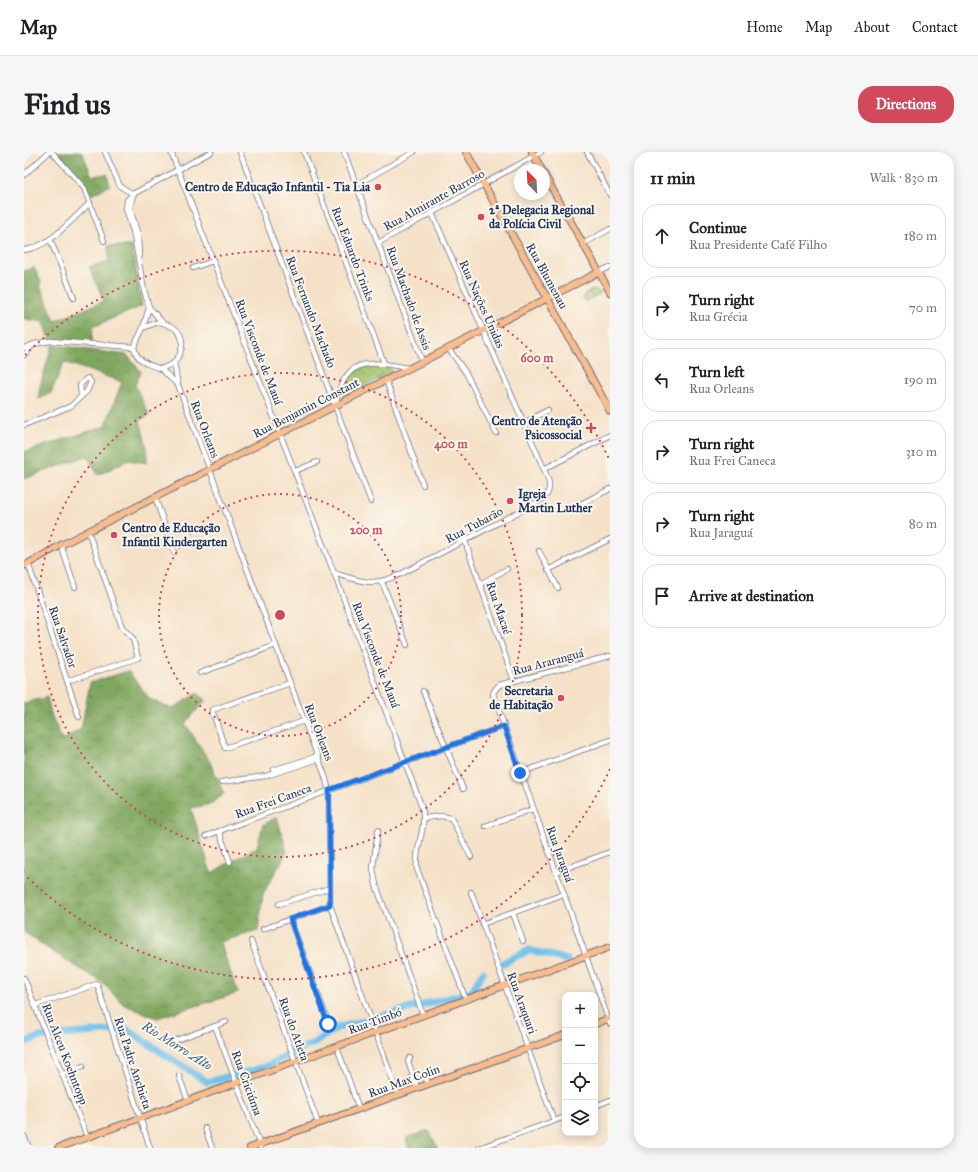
<!DOCTYPE html>
<meta charset="utf-8">
<style>
body{margin:0;font-family:"IM FELL Great Primer",serif;background:#f6f6f6;color:#202124}
.controls{position:absolute;right:12px;bottom:12px;display:grid;overflow:hidden;border-radius:8px;box-shadow:0 2px 10px #0003}
.controls button{width:36px;height:36px;display:grid;place-items:center;padding:0;border:0;border-bottom:1px solid #e0e0e0;background:#fff;color:#202124;font:20px sans-serif}
.compass{position:absolute;left:490px;top:12px;width:36px;height:36px;border-radius:50%;background:#fff;box-shadow:0 2px 10px #0003;rotate:336deg}
.stop{position:absolute;width:12px;height:12px;margin:-9px;border:3px solid #1a73e8;border-radius:50%;background:#fff}
.stop.end{background:#1a73e8;border-color:#fff;box-shadow:0 1px 4px #0008}
.list{margin:0;padding:0;list-style:none}
h2{display:flex;justify-content:space-between;align-items:center;height:52px;margin:0;padding:0 16px;font-size:17px}
h2 small{font-size:13px;font-weight:400;color:#757577}
.list li{display:grid;grid-template-columns:26px 1fr auto;gap:12px;align-items:center;box-sizing:border-box;height:64px;margin:0 8px 8px;padding:0 8px;border:1px solid #e0e0e0;border-radius:16px}
.list b{display:block;font-size:15px;white-space:nowrap}
.list p{margin:0;font-size:13px;white-space:nowrap;color:#757577}
.list em{font-size:13px;font-style:normal;color:#757577}
.icon{flex:none;width:22px;height:22px;fill:none;stroke:currentColor;stroke-width:2;stroke-linecap:round;stroke-linejoin:round}
.map{position:relative;flex:none;width:586px;height:996px;overflow:hidden;border-radius:16px}
header{display:flex;align-items:center;gap:24px;box-sizing:border-box;height:56px;padding:0 20px;background:#fff;border-bottom:1px solid #e0e0e0}
header strong{font-size:19px}
nav{display:flex;gap:22px;margin-inline-start:auto;font-size:14px}
.intro{display:flex;align-items:center;justify-content:space-between;box-sizing:border-box;height:96px;padding:0 24px}
h1{margin:0;font-size:28px}
.button{padding:10px 18px;border-radius:16px;background:#d1495b;color:#fff;font-size:14px;font-weight:700}
main{display:flex;gap:24px;padding:0 24px}
aside{flex:1;background:#fff;border-radius:16px;box-shadow:0 2px 10px #0003}
.map>svg:first-child{display:block}
.grass{fill:url(#grass-dots);stroke:#5e7864}
.forest{fill:url(#forest-crowns);stroke:#4e6b5e}
.lines{fill:none;stroke-linecap:round;stroke-linejoin:round}
.river{stroke:#71c2ec;stroke-width:7}
.minor-casing{stroke:#676d83;stroke-width:6}
.major-casing{stroke:#676d83;stroke-width:8}
.minor{stroke:#fff;stroke-width:4.5}
.major{stroke:#fabc8b;stroke-width:6}
.route{stroke:#1a73e8;stroke-width:5}
.ring{fill:none;stroke:#d1495b;stroke-width:2;stroke-dasharray:2 4}
.poi-dot{fill:#d1495b;stroke:#fbf7ec;stroke-width:1.5}
.labels{text-anchor:middle;dominant-baseline:central;stroke-width:4;stroke-linejoin:round;paint-order:stroke}
.poi-label{font-size:12px;font-weight:bold;fill:#1b2f5e;stroke:#fbf7ec;text-anchor:end}
.street-label{font-size:12px;fill:#1b2f5e;stroke:#fbf7ec}
.water-label{font-size:13px;font-style:italic;fill:#355b89;stroke:#fbf7ec}
.centre{fill:#d1495b;stroke:#fbf7ec;stroke-width:2}
.ring-label{font-size:12px;text-anchor:middle;font-weight:bold;fill:#d1495b;stroke:#fbf7ec;stroke-width:4;stroke-linejoin:round;paint-order:stroke}
</style>
<header>
<strong>Map</strong>
<nav><a>Home</a><a>Map</a><a>About</a><a>Contact</a></nav>
</header>
<div class="intro"><h1>Find us</h1><a class="button">Directions</a></div>
<main>
<div class="map">
<svg width="586" height="996" viewBox="0 0 586 996">
<defs>
<pattern id="grass-dots" width="8" height="8" patternUnits="userSpaceOnUse"><rect width="8" height="8" fill="#a1c16a"/><path d="M2 2h.1M6 6h.1" fill="none" stroke="#829d5a" stroke-width="1.8" stroke-linecap="round"/></pattern>
<pattern id="forest-crowns" width="20" height="18" patternUnits="userSpaceOnUse"><rect width="20" height="18" fill="#80a75e"/><path d="M2 6a3 3 0 1 1 6 0M12 15a3 3 0 1 1 6 0" fill="none" stroke="#688851"/></pattern>
</defs>
<rect width="100%" height="100%" fill="#fbf7ec"/>
<filter id="ink" filterUnits="userSpaceOnUse"><feTurbulence type="fractalNoise" baseFrequency=".025" numOctaves="2"/><feDisplacementMap in="SourceGraphic" scale="8" xChannelSelector="R" yChannelSelector="G"/><feConvolveMatrix kernelMatrix="1 2 1 2 8 2 1 2 1" color-interpolation-filters="sRGB"/></filter>
<filter id="wash" filterUnits="userSpaceOnUse"><feTurbulence type="fractalNoise" baseFrequency=".012" numOctaves="4" result="noise"/><feDisplacementMap in="SourceGraphic" scale="16" xChannelSelector="R" yChannelSelector="G"/><feGaussianBlur stdDeviation="0.9" result="paint"/><feColorMatrix in="noise" values="0 0 0 0 0 0 0 0 0 0 0 0 0 0 0 0 0 1.4 0 .05"/><feComposite in="paint" operator="in"/></filter>
<g filter="url(#wash)">
<rect width="100%" height="100%" fill="#f5e1c7"/>
<g class="grass">
<path d="M571,137l6,4 -16,9 -2,-4 1,-4z"/>
<path d="M346,214c9,0 17,0 24,6l-51,25c-6,-17 13,-28 27,-31z"/>
</g>
<g class="forest">
<path d="M32,0h26l10,24 15,-2 3,11 -19,10 -8,-12z"/>
<path d="M84,94h24l10,60 -49,21 -1,16 -43,-5 -6,-16 -19,-3v-48l10,-4 7,15 -1,3 15,36 49,-20 -15,-34 20,-6z"/>
<path d="M28,193l75,10 14,17 -6,13 14,30 -9,5 7,28v15l-18,-3 -31,15 -11,-19 -63,23v-27l81,-26 17,-44 -58,-20 -13,31 -12,6v-9z"/>
<path d="M104,519l23,29 21,9 25,-16 9,7 -21,23 25,39 14,32 -13,10 -20,4 20,65 46,-26 6,-22 14,-8 10,35 -24,42 -5,37 -38,11 18,51 -81,25 -33,-13 -24,-24 -47,-29 -29,-20v-230l1,1 22,-6 4,17 11,26 19,-11 9,-46z"/>
<path d="M401,979h4l9,17h-30l-2,-10z"/>
</g>
<g class="lines">
<g class="river">
<path d="M479,811l26,-13 38,10"/>
<path d="M0,891l15,-6 87,-8 81,53 59,-15 21,-12 27,-12 23,-15 134,-36 12,-20"/>
</g>
</g>
</g>
<g filter="url(#ink)">
<g class="lines">
<defs>
<g id="minor">
<path d="M28,0l32,36 20,53"/>
<path d="M81,0l15,34 13,8"/>
<path d="M147,0l163,421 87,232c8,21 -7,42 -4,64l49,131"/>
<path d="M216,0l131,350"/>
<path d="M280,0l80,211"/>
<path d="M320,0l78,209"/>
<path d="M563,0l23,43"/>
<path d="M0,23l25,-23"/>
<path d="M332,33l58,-33"/>
<path d="M109,43l-3,13 8,27 1,21"/>
<path d="M408,61l112,256"/>
<path d="M26,87l24,59"/>
<path d="M354,91l163,-91"/>
<path d="M559,92l27,-15"/>
<path d="M0,98c25,-2 48,-31 66,-47"/>
<path d="M169,116l20,-7"/>
<path d="M575,120l11,-5"/>
<path d="M134,170c5,0 9,3 15,5 14,9 10,25 1,36l-13,6c-12,-4 -25,-8 -27,-22l9,-19z"/>
<path d="M138,170l-13,-15 -5,-17 -11,-59 -7,-22 1,-9 6,-6 78,-42"/>
<path d="M119,176l6,-21"/>
<path d="M0,196l10,-4 16,-3 84,6"/>
<path d="M424,196l18,25 30,60"/>
<path d="M0,203l9,-10"/>
<path d="M150,211l4,22 147,391 4,15 1,114 68,190"/>
<path d="M137,217l16,15"/>
<path d="M362,228l37,105"/>
<path d="M311,254c10,-49 32,-46 74,-38"/>
<path d="M500,271l24,-13"/>
<path d="M0,273l47,-19 16,-15 4,-9 -3,-4 -2,1 -6,6 1,10"/>
<path d="M271,319l22,-9"/>
<path d="M131,345l19,55"/>
<path d="M553,354l33,-17"/>
<path d="M441,389l49,140"/>
<path d="M37,393l14,42"/>
<path d="M515,399l19,37"/>
<path d="M4,411l51,154"/>
<path d="M524,418l62,-31"/>
<path d="M310,421c29,9 39,14 67,1l142,-75c10,-10 6,-19 1,-30l66,-34"/>
<path d="M358,430l25,63"/>
<path d="M456,432l27,-15"/>
<path d="M586,504l-111,29 -5,6 -1,3 117,330"/>
<path d="M176,521l76,-28"/>
<path d="M43,529l71,-23 -5,-19 -11,-12 -34,-96"/>
<path d="M266,531l-78,27 13,38 79,-27"/>
<path d="M399,539l40,98"/>
<path d="M249,618l45,-14"/>
<path d="M496,621l90,-33"/>
<path d="M197,630l45,-6 53,-17"/>
<path d="M400,666l18,-2 9,2 20,39"/>
<path d="M461,674l48,-17"/>
<path d="M354,678l-5,38 3,17 47,130"/>
<path d="M195,679l11,31"/>
<path d="M182,684l298,-110"/>
<path d="M532,720l54,-20"/>
<path d="M447,740l83,229"/>
<path d="M255,752l51,-16"/>
<path d="M489,761l10,28"/>
<path d="M266,767l39,105"/>
<path d="M458,772l82,-30"/>
<path d="M239,777l67,-24"/>
<path d="M227,789l67,182"/>
<path d="M0,826l63,159"/>
<path d="M12,853l61,-21 53,164"/>
<path d="M191,874l46,122"/>
<path d="M150,889l52,-19"/>
<path d="M313,895l22,62"/>
<path d="M386,906l-2,3 9,27"/>
<path d="M39,922l20,-8"/>
<path d="M155,924l9,25"/>
<path d="M401,924l3,8"/>
<path d="M571,954l15,-6"/>
<path d="M181,976l7,20"/>
<path d="M0,984l5,12"/>
<path d="M455,996l86,-31"/>
</g>
<g id="major">
<path d="M442,0l144,259"/>
<path d="M508,0l10,18"/>
<path d="M520,22l66,118"/>
<path d="M0,414l37,-21 538,-273"/>
<path d="M571,872l15,-6"/>
<path d="M34,996l552,-201"/>
<path d="M226,996l315,-113"/>
</g>
</defs>
<use href="#minor" class="minor-casing"/>
<use href="#major" class="major-casing"/>
<use href="#minor" class="minor"/>
<use href="#major" class="major"/>
</g>
</g>
<g class="lines" filter="url(#ink)">
<path class="route" d="M304,872l-38,-105 40,-14 -1,-115 175,-64 16,47"/>
</g>
<g class="ring">
<circle cx="256" cy="463" r="121"/>
<circle cx="256" cy="463" r="242"/>
<path d="M586 617A364 364 0 0 1 1 723M1 203A364 364 0 0 1 586 309"/>
</g>
<g class="poi-dot">
<circle cx="354" cy="35" r="4"/>
<circle cx="457" cy="65" r="4"/>
<path d="M565 270h4v4h4v4h-4v4h-4v-4h-4v-4h4z"/>
<circle cx="486" cy="349" r="4"/>
<circle cx="90" cy="383" r="4"/>
<circle cx="537" cy="546" r="4"/>
</g>
<g class="labels">
<g class="poi-label">
<text x="346" y="35">Centro de Educação Infantil - Tia Lia</text>
<text x="465" y="58" text-anchor="start">2ª Delegacia Regional<tspan x="465" dy="14">da Polícia Civil</tspan></text>
<text x="558" y="269">Centro de Atenção<tspan x="558" dy="14">Psicossocial</tspan></text>
<text x="494" y="342" text-anchor="start">Igreja<tspan x="494" dy="14">Martin Luther</tspan></text>
<text x="98" y="376" text-anchor="start">Centro de Educação<tspan x="98" dy="14">Infantil Kindergarten</tspan></text>
<text x="529" y="539">Secretaria<tspan x="529" dy="14">de Habitação</tspan></text>
</g>
<g class="street-label">
<text transform="translate(410 48) rotate(-29)">Rua Almirante Barroso</text>
<text transform="translate(329 102) rotate(69)">Rua Eduardo Trinks</text>
<text transform="translate(523 124) rotate(61)">Rua Blumenau</text>
<text transform="translate(385 146) rotate(70)">Rua Machado de Assis</text>
<text transform="translate(458 152) rotate(66)">Rua Nações Unidas</text>
<text transform="translate(287 160) rotate(69)">Rua Fernando Machado</text>
<text transform="translate(235 200) rotate(69)">Rua Visconde de Mauá</text>
<text transform="translate(282 256) rotate(-27)">Rua Benjamin Constant</text>
<text transform="translate(181 277) rotate(69)">Rua Orleans</text>
<text transform="translate(450 373) rotate(-28)">Rua Tubarão</text>
<text transform="translate(475 456) rotate(71)">Rua Macaé</text>
<text transform="translate(39 485) rotate(71)">Rua Salvador</text>
<text transform="translate(352 503) rotate(69)">Rua Visconde de Mauá</text>
<text transform="translate(524 510) rotate(-15)">Rua Araranguá</text>
<text transform="translate(295 580) rotate(69)">Rua Orleans</text>
<text transform="translate(249 649) rotate(-20)">Rua Frei Caneca</text>
<text transform="translate(536 702) rotate(70)">Rua Jaraguá</text>
<text transform="translate(498 851) rotate(70)">Rua Araquari</text>
<text transform="translate(351 869) rotate(-20)">Rua Timbó</text>
<text transform="translate(270 877) rotate(70)">Rua do Atleta</text>
<text transform="translate(41 902) rotate(69)">Rua Alceu Koehntopp</text>
<text transform="translate(109 911) rotate(72)">Rua Padre Anchieta</text>
<text transform="translate(380 929) rotate(-20)">Rua Max Colin</text>
<text transform="translate(223 931) rotate(70)">Rua Criciúma</text>
</g>
<g class="water-label">
<text transform="translate(153 894) rotate(32)">Rio Morro Alto</text>
</g>
</g>
<circle cx="256" cy="463" r="6" class="centre"/>
<g class="ring-label">
<text x="513" y="210">600 m</text>
<text x="427" y="296">400 m</text>
<text x="342" y="382">200 m</text>
</g>
</svg>
<div class="controls">
<button>+</button>
<button>−</button>
<button><svg class="icon" aria-label="locate" viewBox="0 0 24 24"><circle cx="12" cy="12" r="6"/><path d="M12 2v4M12 18v4M2 12h4M18 12h4"/></svg></button>
<button><svg class="icon" aria-label="layers" viewBox="0 0 24 24"><path d="M12 4l9 5-9 5-9-5zM3 14l9 5 9-5"/></svg></button>
</div>
<svg class="compass" viewBox="-18 -18 36 36"><path d="M0-13l5 13h-10z" fill="#e53935"/><path d="M0 13l5-13h-10z" fill="#757577"/></svg>
<div class="stop" style="left:304px;top:872px"></div>
<div class="stop end" style="left:496px;top:621px"></div>
</div>
<aside>
<h2>11 min<small>Walk · 830 m</small></h2>
<ul class="list">
<li><svg class="icon" aria-label="ahead" viewBox="0 0 24 24"><path d="M12 20V5M6 11l6-6 6 6"/></svg><div><b>Continue</b><p>Rua Presidente Café Filho</p></div><em>180 m</em></li>
<li><svg class="icon" aria-label="right" viewBox="0 0 24 24"><path d="M7 20v-9h11M14 6l5 5-5 5"/></svg><div><b>Turn right</b><p>Rua Grécia</p></div><em>70 m</em></li>
<li><svg class="icon" aria-label="left" viewBox="0 0 24 24"><path d="M17 20v-9H6M10 6l-5 5 5 5"/></svg><div><b>Turn left</b><p>Rua Orleans</p></div><em>190 m</em></li>
<li><svg class="icon" aria-label="right" viewBox="0 0 24 24"><path d="M7 20v-9h11M14 6l5 5-5 5"/></svg><div><b>Turn right</b><p>Rua Frei Caneca</p></div><em>310 m</em></li>
<li><svg class="icon" aria-label="right" viewBox="0 0 24 24"><path d="M7 20v-9h11M14 6l5 5-5 5"/></svg><div><b>Turn right</b><p>Rua Jaraguá</p></div><em>80 m</em></li>
<li><svg class="icon" aria-label="arrive" viewBox="0 0 24 24"><path d="M6 21V4h12l-3 4 3 4H6"/></svg><div><b>Arrive at destination</b></div></li>
</ul>
</aside>
</main>
